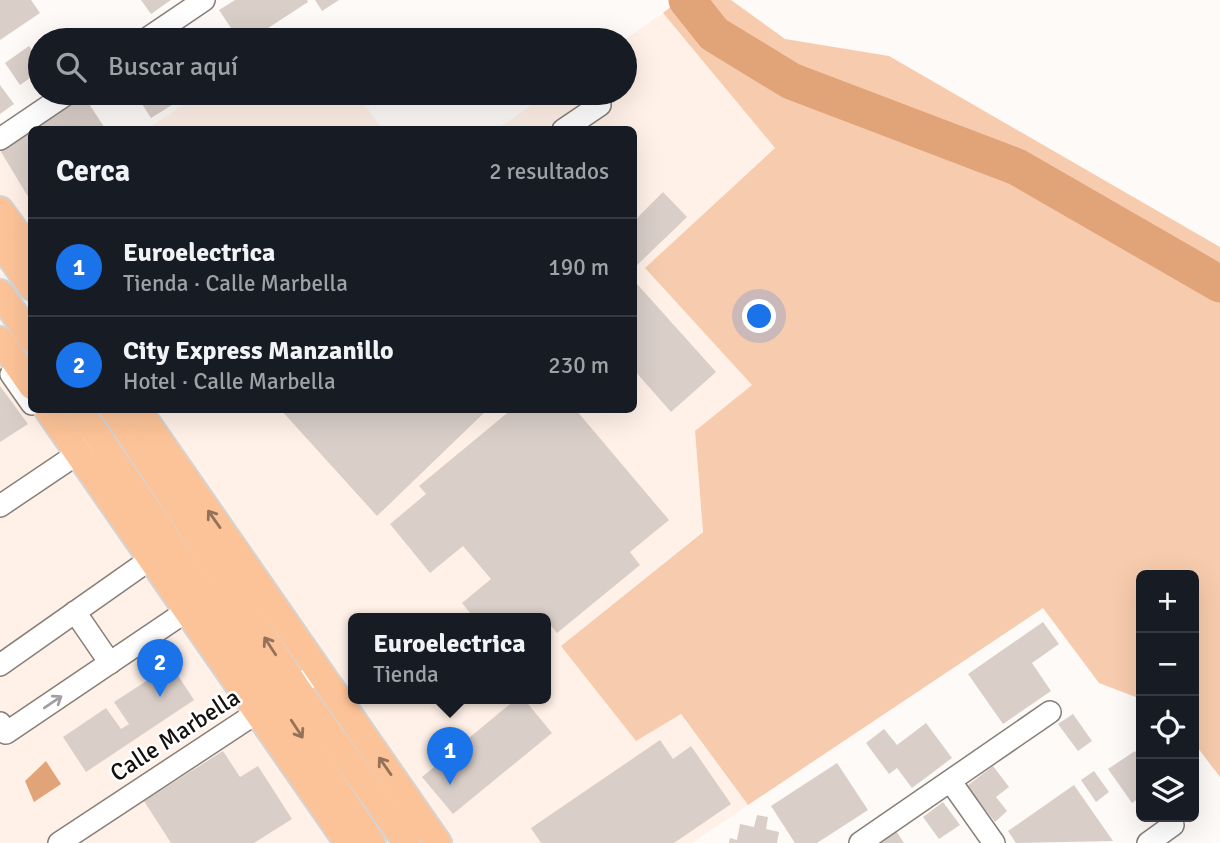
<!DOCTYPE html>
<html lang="es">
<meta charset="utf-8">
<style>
body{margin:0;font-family:Signika,sans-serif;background:#20242c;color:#f1f3f6}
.controls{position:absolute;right:21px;bottom:21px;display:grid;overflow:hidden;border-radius:10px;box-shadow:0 7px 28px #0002}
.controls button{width:63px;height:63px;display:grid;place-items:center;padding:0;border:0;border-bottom:2px solid #363941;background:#171b24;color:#f1f3f6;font:35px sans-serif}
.you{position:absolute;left:760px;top:317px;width:24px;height:24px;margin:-18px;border:5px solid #fff;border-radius:50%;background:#1a73e8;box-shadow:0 0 0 10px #1a73e833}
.badge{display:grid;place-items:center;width:46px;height:46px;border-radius:50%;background:#1a73e8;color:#fff;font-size:23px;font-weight:700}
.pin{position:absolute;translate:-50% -58px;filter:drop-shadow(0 2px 4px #0008)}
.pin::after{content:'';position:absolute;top:37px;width:24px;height:21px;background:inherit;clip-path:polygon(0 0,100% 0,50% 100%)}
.popup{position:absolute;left:348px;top:613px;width:203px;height:91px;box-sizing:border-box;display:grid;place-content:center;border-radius:10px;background:#171b24;filter:drop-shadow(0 2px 5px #0005);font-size:23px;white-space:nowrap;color:#9ea1a6}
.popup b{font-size:26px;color:#f1f3f6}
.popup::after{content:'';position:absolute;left:50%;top:100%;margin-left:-14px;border:14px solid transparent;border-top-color:#171b24}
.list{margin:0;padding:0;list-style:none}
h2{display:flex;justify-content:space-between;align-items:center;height:91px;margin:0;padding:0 28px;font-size:30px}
h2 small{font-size:23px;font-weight:400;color:#9ea1a6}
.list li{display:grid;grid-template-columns:46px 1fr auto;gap:21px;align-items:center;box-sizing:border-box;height:98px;padding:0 28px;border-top:2px solid #363941}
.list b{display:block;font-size:26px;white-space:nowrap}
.list p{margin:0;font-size:23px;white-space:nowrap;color:#9ea1a6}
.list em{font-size:23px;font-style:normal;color:#9ea1a6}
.icon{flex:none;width:38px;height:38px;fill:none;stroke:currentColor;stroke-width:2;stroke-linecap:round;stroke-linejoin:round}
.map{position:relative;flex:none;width:1220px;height:843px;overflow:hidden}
.search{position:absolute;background:#171b24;box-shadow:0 7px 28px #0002;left:28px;top:28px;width:609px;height:77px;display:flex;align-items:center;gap:18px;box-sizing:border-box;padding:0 24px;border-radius:38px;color:#9ea1a6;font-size:26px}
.panel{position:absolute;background:#171b24;box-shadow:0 7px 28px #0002;left:28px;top:126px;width:609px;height:287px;border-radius:10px}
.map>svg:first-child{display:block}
.built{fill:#fff1e7;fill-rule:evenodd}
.green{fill:#f7cbad}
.water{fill:#e1a479}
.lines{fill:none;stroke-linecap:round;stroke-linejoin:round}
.river{stroke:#e1a479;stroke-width:37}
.building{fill:#d9cec8}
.minor-casing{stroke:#887e78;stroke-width:24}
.major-casing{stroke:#d5d4d4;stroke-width:30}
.minor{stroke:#fff;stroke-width:21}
.major{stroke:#fdc398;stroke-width:26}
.oneway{stroke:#94725a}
.oneway2{stroke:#a19f9f}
.labels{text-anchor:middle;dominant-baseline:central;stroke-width:5;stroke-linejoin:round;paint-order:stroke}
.street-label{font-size:24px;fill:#14100e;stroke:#fff}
</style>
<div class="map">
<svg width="1220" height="843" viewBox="0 0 1220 843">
<rect width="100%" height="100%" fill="#fefaf7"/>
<g class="built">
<path d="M663,13l112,135 -130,120 107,117 -57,46 8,100 -142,115 119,68 68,91 -56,38h-692v-709l31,47 1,229h602v-280l-137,-1 52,-36h76l-1,-53zM354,619h192v80h-192z"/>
<path d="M202,93h154l26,36h-235z"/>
</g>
<path class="green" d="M679,0h52l54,39 104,17 331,191v530l-26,-34v-168h-53v124l-42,-16 -56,-75 -295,197 -67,-91 -45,27 -75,-95 142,-114 -8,-101 57,-46 -107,-117 130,-120 -112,-135z"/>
<path class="water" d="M46,761l15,23 -27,18 -9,-21z"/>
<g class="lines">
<path class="river" d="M687,0l27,34 77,47 226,86 203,117"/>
</g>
<g class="building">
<path d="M0,0h31l9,13 -40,27z"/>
<path d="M141,0h30l-20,14z"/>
<path d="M235,0h72l1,2 -43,28 7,10h-33l-20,-30z"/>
<path d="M315,0h24l-17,11z"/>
<path d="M29,46l11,16v9l-20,14 -15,-22z"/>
<path d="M0,85l14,19 -14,10z"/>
<path d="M135,93h56l-40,25z"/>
<path d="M84,96l22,34h-74z"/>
<path d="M32,130v69l-2,1 -30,-50z"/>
<path d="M663,192l24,25 -53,51v-47z"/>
<path d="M637,284l79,88 -45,40 -37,-42v-83z"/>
<path d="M0,386l28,38 -28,18z"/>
<path d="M281,410h206l-110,106z"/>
<path d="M511,410h65l93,110 -39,32 10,13 -83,68 -16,-20 -7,6h-59l-13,-16 29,-24 -28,-33 -33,27 -40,-49 36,-30 -7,-8z"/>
<path d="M1043,622l16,22 -27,19 19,28 -48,33 -35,-50z"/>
<path d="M171,665l23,35 -108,72 -23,-35 43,-29 15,21 8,-5 -15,-22z"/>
<path d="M516,699h8l28,34 -99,81 -31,-37z"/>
<path d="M1073,714l19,27 -14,10 -20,-27z"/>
<path d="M926,723l26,35 -40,30 -15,-20 -8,6 -23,-31 18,-14 13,16z"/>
<path d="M660,740l13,19 18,-13 40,58 -57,39h-133l-10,-15z"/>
<path d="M223,751l17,26 18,-11 34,53 -38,24h-83l-27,-42z"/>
<path d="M1135,751l6,10v36l-9,6 -24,-34z"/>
<path d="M837,763l31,47 -51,33h-22l-24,-37z"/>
<path d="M993,766l16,21 -13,10 11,14 -12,11 -28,-36z"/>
<path d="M1094,771l15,21 -13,10 -15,-22z"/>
<path d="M1074,785l39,56 -97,2 -8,-12z"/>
<path d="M943,802l17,23 -21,14 -16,-22z"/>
<path d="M757,815l11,2 -2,12 13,3 -2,11h-48l1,-5 7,2 3,-16 14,3z"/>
<path d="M896,831l8,12h-26z"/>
</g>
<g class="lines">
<defs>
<g id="minor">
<path d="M145,40l59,-40"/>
<path d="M563,130l37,-25"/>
<path d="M0,139l68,-46"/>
<path d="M11,374l21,30"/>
<path d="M0,506l89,-60"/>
<path d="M75,612l35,51"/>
<path d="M0,665l152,-107"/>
<path d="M0,723l6,10 182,-123"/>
<path d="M951,782l43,61"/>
<path d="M59,843l261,-172"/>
<path d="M860,843l190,-131"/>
<path d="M1148,843l25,-18"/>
</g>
<g id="major">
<path d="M0,210l32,44"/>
<path d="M0,242l32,45"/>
<path d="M0,293l32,46"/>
<path d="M0,340l32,46"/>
<path d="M48,410l300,433"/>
<path d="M80,410l292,433"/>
<path d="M114,410l182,277 111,156"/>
<path d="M138,410l300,433"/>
</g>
</defs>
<use href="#minor" class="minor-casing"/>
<use href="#major" class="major-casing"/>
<use href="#minor" class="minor"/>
<use href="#major" class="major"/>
</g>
<defs><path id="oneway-shaft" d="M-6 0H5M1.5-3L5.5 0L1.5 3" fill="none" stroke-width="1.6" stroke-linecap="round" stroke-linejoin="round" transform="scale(1.75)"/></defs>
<g class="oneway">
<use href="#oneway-shaft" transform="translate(214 519) rotate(-125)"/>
<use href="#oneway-shaft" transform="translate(270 646) rotate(-123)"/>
<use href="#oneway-shaft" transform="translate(297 729) rotate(57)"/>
<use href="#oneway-shaft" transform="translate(385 766) rotate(-125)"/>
</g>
<use class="oneway2" href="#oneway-shaft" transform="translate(53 702) rotate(-34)"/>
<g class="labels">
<g class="street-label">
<text transform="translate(175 735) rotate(-33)">Calle Marbella</text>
</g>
</g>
</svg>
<div class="controls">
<button>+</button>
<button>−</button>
<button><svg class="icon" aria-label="locate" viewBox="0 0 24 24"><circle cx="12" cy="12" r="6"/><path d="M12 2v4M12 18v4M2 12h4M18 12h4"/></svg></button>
<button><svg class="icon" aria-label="layers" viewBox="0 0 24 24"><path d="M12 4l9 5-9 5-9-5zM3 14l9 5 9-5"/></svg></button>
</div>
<div class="you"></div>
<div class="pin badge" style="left:450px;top:785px">1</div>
<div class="popup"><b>Euroelectrica</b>Tienda</div>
<div class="pin badge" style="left:160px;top:697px">2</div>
<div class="search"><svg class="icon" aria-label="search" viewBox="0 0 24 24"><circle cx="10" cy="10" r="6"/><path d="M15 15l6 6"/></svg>Buscar aquí</div>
<section class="panel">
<h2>Cerca<small>2 resultados</small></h2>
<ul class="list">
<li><span class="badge">1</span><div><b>Euroelectrica</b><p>Tienda · Calle Marbella</p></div><em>190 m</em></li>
<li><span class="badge">2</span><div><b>City Express Manzanillo</b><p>Hotel · Calle Marbella</p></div><em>230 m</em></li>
</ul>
</section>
</div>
